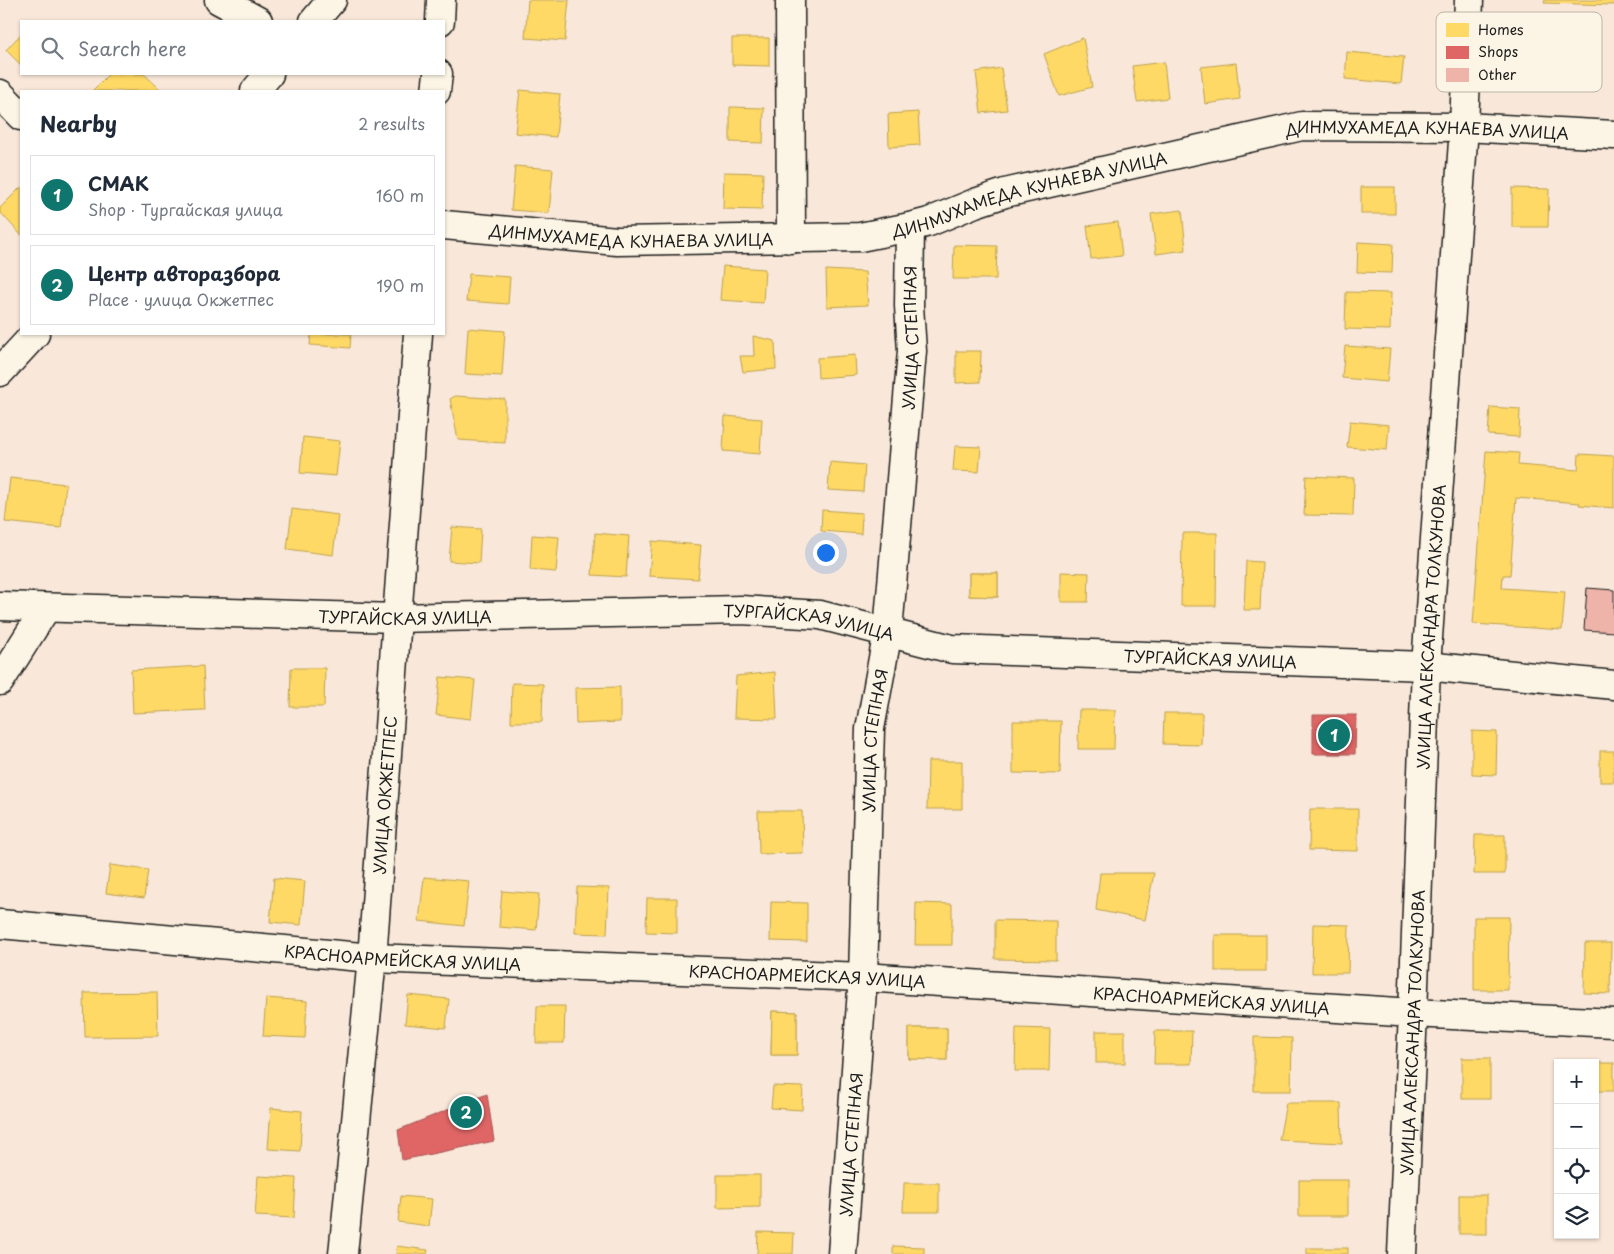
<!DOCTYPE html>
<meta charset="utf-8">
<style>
body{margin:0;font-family:"Playpen Sans",sans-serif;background:#f2f2f3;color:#1f2937}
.controls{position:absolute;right:15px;bottom:15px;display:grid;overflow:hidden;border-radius:0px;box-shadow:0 1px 4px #0004}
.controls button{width:45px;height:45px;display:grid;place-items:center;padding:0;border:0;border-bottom:1px solid #e0e1e3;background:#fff;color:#1f2937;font:25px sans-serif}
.you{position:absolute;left:825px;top:552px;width:18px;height:18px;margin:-12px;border:4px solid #fff;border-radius:50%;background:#1a73e8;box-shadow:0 0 0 8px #1a73e833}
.badge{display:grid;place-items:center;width:32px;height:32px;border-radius:50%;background:#0f766e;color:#fff;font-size:16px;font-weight:700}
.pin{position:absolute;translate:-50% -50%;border:2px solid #fff;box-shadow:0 1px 5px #0006}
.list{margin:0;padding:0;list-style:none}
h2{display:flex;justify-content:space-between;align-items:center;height:65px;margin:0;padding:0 20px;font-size:21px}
h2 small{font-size:16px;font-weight:400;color:#747a83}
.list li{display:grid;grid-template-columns:32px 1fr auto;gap:15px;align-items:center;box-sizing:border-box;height:80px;margin:0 10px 10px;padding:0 10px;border:1px solid #e0e1e3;border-radius:0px}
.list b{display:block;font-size:19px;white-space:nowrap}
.list p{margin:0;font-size:16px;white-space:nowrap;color:#747a83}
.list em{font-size:16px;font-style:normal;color:#747a83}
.icon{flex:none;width:28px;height:28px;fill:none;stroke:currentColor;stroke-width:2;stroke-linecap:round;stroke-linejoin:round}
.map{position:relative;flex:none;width:1614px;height:1254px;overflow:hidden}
.search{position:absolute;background:#fff;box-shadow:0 1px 4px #0004;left:20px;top:20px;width:425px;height:55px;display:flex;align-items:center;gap:12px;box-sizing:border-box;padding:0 18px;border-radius:0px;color:#747a83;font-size:19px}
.panel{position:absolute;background:#fff;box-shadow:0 1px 4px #0004;left:20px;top:90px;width:425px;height:245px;border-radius:0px}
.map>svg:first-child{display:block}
.homes{fill:#ffd966;stroke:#bba050}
.shops{fill:#e06666;stroke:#a55050}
.building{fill:#eeb4a9;stroke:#1c1c1c}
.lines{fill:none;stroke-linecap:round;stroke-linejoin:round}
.minor-casing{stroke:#1c1c1c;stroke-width:31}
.minor{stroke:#fcf5e5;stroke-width:28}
.labels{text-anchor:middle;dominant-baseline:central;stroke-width:5;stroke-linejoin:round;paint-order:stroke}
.street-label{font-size:16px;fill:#1c1c1c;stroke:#fcf5e5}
.key{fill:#fcf5e5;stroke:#b9b4a9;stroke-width:1}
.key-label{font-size:14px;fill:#1c1c1c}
</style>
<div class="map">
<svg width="1614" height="1254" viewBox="0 0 1614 1254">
<rect width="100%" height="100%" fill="#f9e8d9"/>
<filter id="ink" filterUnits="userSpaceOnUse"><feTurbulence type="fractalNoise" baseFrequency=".02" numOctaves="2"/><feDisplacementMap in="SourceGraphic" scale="10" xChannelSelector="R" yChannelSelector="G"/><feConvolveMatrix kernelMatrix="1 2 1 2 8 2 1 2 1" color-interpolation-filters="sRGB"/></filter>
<g filter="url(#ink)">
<g class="homes">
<path d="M528,0h41l-4,41 -40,-3z"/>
<path d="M1545,0h69v5l-70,-2z"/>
<path d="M21,34v31l-15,-15z"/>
<path d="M732,38h37v28l-37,-1z"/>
<path d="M1083,38l9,49 -33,9 -15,-42z"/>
<path d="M1347,52l57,5 -3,27 -56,-5z"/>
<path d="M1164,62l4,36 -31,4 -5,-36z"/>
<path d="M1236,63l4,36 -35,5 -4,-37z"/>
<path d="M1001,68l6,42 -26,3 -5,-41z"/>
<path d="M109,74h35l15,14 -3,3h-64z"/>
<path d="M520,90l40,4 -4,43 -41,-4z"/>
<path d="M730,107l34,1 -1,35 -33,-1z"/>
<path d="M918,112l2,33 -31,2 -1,-33z"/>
<path d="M515,166l38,3 -4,44 -38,-3z"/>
<path d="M724,172l39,1 -1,37 -39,-1z"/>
<path d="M21,187v48l-21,-23v-4z"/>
<rect x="1361" y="187" width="34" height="27"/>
<path d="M1512,188l37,1 -1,38h-36z"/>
<path d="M1182,210l4,40 -30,4 -5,-40z"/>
<path d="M1118,222l4,34 -31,3 -4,-33z"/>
<path d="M1358,242l35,2 -1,29 -35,-1z"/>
<path d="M954,245l43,1 -1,33h-43z"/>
<path d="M723,266l42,3 -2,34 -43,-3z"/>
<path d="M826,270l39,2 3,33 -41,2z"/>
<path d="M469,274l41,3 -2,27 -42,-3z"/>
<path d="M1346,292l45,1 -1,37 -45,-1z"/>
<path d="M468,328l37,3 -3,45 -37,-2z"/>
<path d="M311,334h40l-1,14 -40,-3z"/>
<path d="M753,336l22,5 1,28 -33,3 -3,-16h14z"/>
<path d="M1345,346l45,3 -3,33 -45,-4z"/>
<path d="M956,351h25l-1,31 -24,1z"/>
<path d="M855,355l1,20 -38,3 -1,-20z"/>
<path d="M455,396l50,3v44l-47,-3 -8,-41z"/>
<path d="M1490,407l30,2 -1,28 -31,-2z"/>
<path d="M725,416l37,3 -2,35 -37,-3z"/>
<path d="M1350,421l39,4 -2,25 -40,-3z"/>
<path d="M303,437l37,4 -4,35 -36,-3z"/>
<path d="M955,446l26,1 -2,25 -26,-1z"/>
<path d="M1486,451l33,2 -1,12 60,5 1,-16 35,2v52l-35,-3 1,-2 -64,-5 -6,77h-7l-1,13 63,4 -3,38 -89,-6z"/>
<path d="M830,462l35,3 -2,27 -35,-2z"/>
<path d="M1306,476l48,2 -1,38 -49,-1z"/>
<path d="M10,478l56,6 -5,44 -56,-6z"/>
<path d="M292,509l46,6 -5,40 -46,-6z"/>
<path d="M822,510l40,3 -1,21 -40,-3z"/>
<path d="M452,527l29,2 -2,34 -30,-2z"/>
<path d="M595,533l34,3 -3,41 -34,-2z"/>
<path d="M1182,533h35l-1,73h-35z"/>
<path d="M532,535l27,2 -3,35 -26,-2z"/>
<path d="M652,541l49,4 -3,34 -49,-3z"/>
<path d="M1246,561l16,1 -2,48h-16z"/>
<path d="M1061,572l28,1 -1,29h-27z"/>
<path d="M969,573h29v24l-29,-1z"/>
<path d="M969,573h29v24l-29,-1z"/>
<path d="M203,666l2,44 -72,3 -2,-43z"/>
<path d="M291,668h34l-1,39h-34z"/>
<path d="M775,672l2,47 -43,-1 2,-42z"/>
<path d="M440,677l35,3 -4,39 -35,-4z"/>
<path d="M512,683l31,1 -1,38h-31z"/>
<path d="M620,687v35l-44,2 -1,-36z"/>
<path d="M1079,710h36l-1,39h-36z"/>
<path d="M1164,713h38l-1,32 -38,-1z"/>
<path d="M1013,721h48l-1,53 -47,-1z"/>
<path d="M1472,731l25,1 -1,43 -24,-1z"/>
<rect x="1600" y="751" width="14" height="31"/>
<path d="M928,761h34v48h-35z"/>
<path d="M1310,809h48v42l-49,-1z"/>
<path d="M758,811h44l1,42 -44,1z"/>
<path d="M1475,835h30v39h-31z"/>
<path d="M110,865l38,5 -4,28 -38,-5z"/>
<path d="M1100,873h54l-9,47 -49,-10z"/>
<path d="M424,877l45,4 -5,45 -45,-5z"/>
<path d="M274,878l31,3 -4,44 -31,-3z"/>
<path d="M577,887l32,1 -2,46 -32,-1z"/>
<path d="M502,891l37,3 -3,36 -37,-3z"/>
<path d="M647,898h30v35l-31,-1z"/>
<path d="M771,902l36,1v39l-37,-1z"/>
<path d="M916,903l36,1v41h-37z"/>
<path d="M1474,917h35l-1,73h-34z"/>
<path d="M995,920l61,1v39l-61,-1z"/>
<path d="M1313,924l36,1 -1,48h-36z"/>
<rect x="1215" y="935" width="51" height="36"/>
<path d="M1585,943h26l-1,51 -26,-1z"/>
<path d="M157,992l1,44 -73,1 -1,-44z"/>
<path d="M408,995l41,4 -3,29 -41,-4z"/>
<path d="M266,998l41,3 -2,37 -42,-2z"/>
<path d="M537,1006h28l-1,37h-28z"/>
<path d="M772,1011l25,1v43h-26z"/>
<path d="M772,1011l25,1v43h-26z"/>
<path d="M909,1028h38v32l-38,-1z"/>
<path d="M909,1028h38v32l-38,-1z"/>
<path d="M1016,1028l34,1 -1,42h-34z"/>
<rect x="1096" y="1031" width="29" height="32"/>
<path d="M1155,1031h37l-1,33h-37z"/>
<path d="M1254,1037l38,1 -1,53h-37z"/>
<rect x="1462" y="1058" width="28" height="41"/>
<rect x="1595" y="1063" width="19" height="28"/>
<path d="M773,1086l30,1 -1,23 -31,-2z"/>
<path d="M1286,1103h55l1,40 -63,-3z"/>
<path d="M271,1108l31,3 -2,40 -32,-2z"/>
<path d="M717,1175h43v32l-43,1z"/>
<path d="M258,1176l38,2 -2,40 -39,-2z"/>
<rect x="1299" y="1180" width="49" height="36"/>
<path d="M904,1183h35v29h-36z"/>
<rect x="1459" y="1195" width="28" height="39"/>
<path d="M401,1196l31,3 -3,27 -31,-4z"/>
<path d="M758,1232l36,1 -1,21h-36z"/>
<path d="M397,1246l31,4 -1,4h-31z"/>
<path d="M893,1246l31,1v7h-31z"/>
<rect x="1307" y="1248" width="41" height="6"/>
</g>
<g class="shops">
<path d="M1313,715h43l-1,39h-42z"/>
<path d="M487,1094l7,47 -92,19 -4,-30z"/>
</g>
<path class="building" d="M1587,588l27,2v42l-30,-2z"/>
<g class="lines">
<defs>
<g id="minor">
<path d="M219,0l39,21"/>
<path d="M790,0l1,239"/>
<path d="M314,21l18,-21"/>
<path d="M440,21l1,-21"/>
<path d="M255,91l14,-17"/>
<path d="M436,91l2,-17"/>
<path d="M0,94l21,22"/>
<path id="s1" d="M444,225l173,16 243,-4 50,-10 19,-5 46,-19 30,-10 297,-67 162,1 150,8"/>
<path d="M0,372l35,-38"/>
<path id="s2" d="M0,606l396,12 345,-8 79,5 132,34 474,17 188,19"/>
<path d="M0,681l46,-73"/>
<path id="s3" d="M0,924l372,34 491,19 550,36 201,10"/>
<path id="s4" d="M343,1254l29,-296 46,-624"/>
<path id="s5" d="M842,1254l21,-277 7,-248 18,-98 24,-280 -3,-45 1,-79"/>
<path id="s6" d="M1402,1254l11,-241 13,-347 38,-539 5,-127"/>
</g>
</defs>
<use href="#minor" class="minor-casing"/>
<use href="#minor" class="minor"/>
</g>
</g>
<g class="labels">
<g class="street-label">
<text stroke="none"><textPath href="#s1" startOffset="998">ДИНМУХАМЕДА КУНАЕВА УЛИЦА</textPath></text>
<text stroke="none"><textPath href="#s1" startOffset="592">ДИНМУХАМЕДА КУНАЕВА УЛИЦА</textPath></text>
<text stroke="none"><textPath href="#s1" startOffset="188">ДИНМУХАМЕДА КУНАЕВА УЛИЦА</textPath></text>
<text stroke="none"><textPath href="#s5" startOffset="920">УЛИЦА СТЕПНАЯ</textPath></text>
<text stroke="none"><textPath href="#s2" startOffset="405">ТУРГАЙСКАЯ УЛИЦА</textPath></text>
<text stroke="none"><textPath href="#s2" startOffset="810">ТУРГАЙСКАЯ УЛИЦА</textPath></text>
<text stroke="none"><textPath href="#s6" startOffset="628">УЛИЦА АЛЕКСАНДРА ТОЛКУНОВА</textPath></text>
<text stroke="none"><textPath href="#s2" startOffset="1215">ТУРГАЙСКАЯ УЛИЦА</textPath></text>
<text stroke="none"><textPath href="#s5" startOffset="515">УЛИЦА СТЕПНАЯ</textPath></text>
<text stroke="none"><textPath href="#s4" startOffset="461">УЛИЦА ОКЖЕТПЕС</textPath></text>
<text stroke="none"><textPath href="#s3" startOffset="404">КРАСНОАРМЕЙСКАЯ УЛИЦА</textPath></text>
<text stroke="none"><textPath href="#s3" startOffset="809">КРАСНОАРМЕЙСКАЯ УЛИЦА</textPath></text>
<text stroke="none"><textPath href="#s3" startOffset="1214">КРАСНОАРМЕЙСКАЯ УЛИЦА</textPath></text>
<text stroke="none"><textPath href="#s6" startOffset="222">УЛИЦА АЛЕКСАНДРА ТОЛКУНОВА</textPath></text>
<text stroke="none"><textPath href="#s5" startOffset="110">УЛИЦА СТЕПНАЯ</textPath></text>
</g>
</g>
<rect x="1436" y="12" width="166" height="80" rx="8" class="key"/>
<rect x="1446" y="23" width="23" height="14" fill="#ffd966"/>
<rect x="1446" y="46" width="23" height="13" fill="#e06666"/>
<rect x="1446" y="68" width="23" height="14" fill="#eeb4a9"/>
<g class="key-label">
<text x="1478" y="35">Homes</text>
<text x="1478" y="57">Shops</text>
<text x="1478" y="80">Other</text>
</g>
</svg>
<div class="controls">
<button>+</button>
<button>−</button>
<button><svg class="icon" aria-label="locate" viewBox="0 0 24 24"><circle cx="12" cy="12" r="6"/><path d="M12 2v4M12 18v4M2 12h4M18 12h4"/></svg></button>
<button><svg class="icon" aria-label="layers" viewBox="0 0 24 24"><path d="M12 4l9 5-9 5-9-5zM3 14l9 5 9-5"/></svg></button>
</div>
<div class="you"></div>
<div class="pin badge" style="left:1334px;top:735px">1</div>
<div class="pin badge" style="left:466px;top:1112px">2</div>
<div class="search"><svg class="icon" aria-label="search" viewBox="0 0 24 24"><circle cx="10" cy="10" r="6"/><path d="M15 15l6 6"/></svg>Search here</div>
<section class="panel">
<h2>Nearby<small>2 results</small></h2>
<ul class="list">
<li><span class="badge">1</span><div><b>СМАК</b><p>Shop · Тургайская улица</p></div><em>160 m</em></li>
<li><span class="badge">2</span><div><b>Центр авторазбора</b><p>Place · улица Окжетпес</p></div><em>190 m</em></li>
</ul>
</section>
</div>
